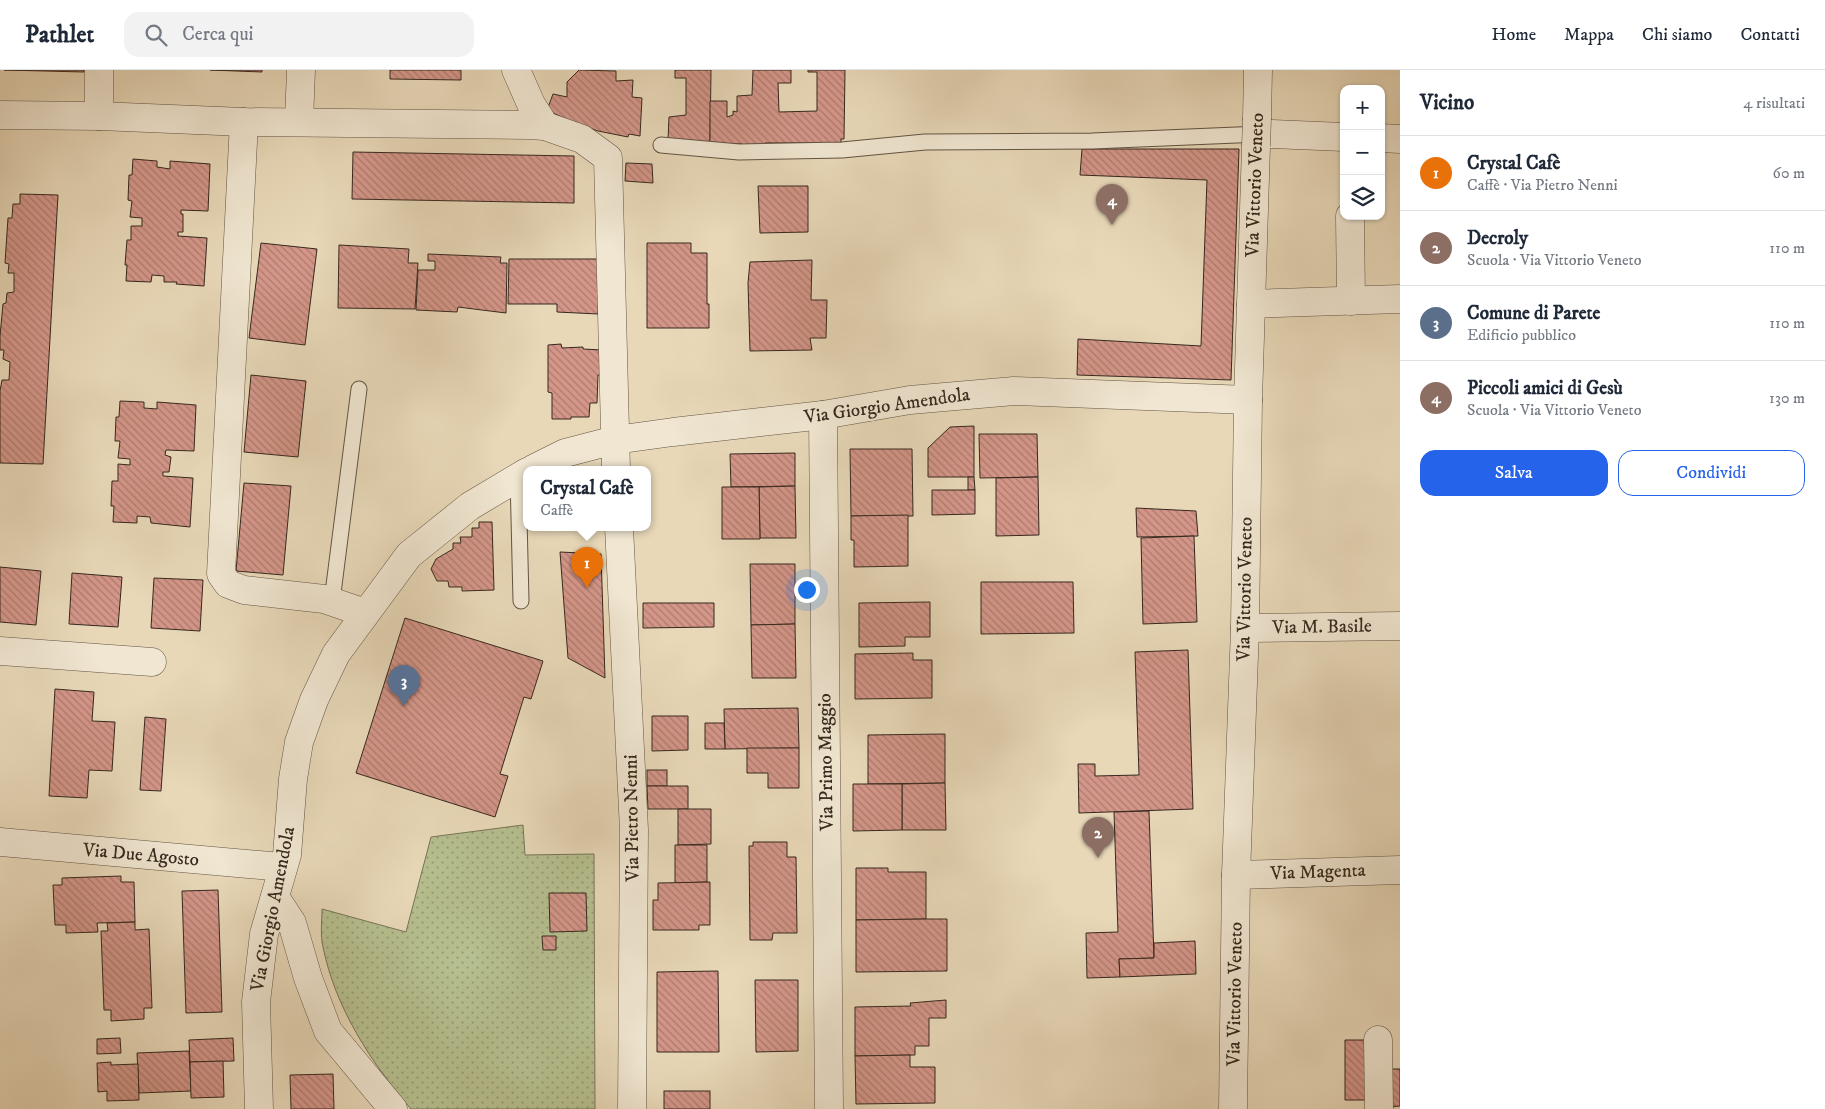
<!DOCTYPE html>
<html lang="it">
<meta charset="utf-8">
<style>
body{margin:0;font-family:"IM FELL DW Pica",serif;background:#f2f2f3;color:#1f2937}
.controls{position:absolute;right:15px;top:15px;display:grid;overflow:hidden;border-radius:10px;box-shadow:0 1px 4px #0004}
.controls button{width:45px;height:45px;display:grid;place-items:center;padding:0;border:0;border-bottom:1px solid #e0e1e3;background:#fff;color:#1f2937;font:25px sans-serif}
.you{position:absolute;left:806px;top:519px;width:18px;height:18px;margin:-12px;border:4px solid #fff;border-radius:50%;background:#1a73e8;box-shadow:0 0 0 8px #1a73e833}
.badge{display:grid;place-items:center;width:32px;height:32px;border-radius:50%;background:#2563eb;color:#fff;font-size:16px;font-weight:700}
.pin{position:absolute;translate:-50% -41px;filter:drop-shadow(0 1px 2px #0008)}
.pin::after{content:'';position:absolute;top:26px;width:18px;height:15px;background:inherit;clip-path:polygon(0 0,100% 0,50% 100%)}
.popup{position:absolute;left:523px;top:396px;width:128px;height:65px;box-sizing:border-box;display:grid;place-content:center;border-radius:10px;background:#fff;filter:drop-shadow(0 1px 4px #0005);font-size:16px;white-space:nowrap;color:#747a83}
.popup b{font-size:19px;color:#1f2937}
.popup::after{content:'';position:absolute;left:50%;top:100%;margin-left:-10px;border:10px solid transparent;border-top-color:#fff}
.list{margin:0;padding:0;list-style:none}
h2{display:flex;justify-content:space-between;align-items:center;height:65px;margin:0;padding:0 20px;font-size:21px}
h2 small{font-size:16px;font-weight:400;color:#747a83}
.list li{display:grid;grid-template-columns:32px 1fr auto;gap:15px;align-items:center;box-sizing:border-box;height:75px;padding:0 20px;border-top:1px solid #e0e1e3}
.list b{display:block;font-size:19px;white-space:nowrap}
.list p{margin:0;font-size:16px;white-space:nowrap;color:#747a83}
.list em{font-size:16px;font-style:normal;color:#747a83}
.actions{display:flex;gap:10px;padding:15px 20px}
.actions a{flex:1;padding:11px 0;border:1px solid #2563eb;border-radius:15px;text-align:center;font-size:18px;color:#2563eb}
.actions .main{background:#2563eb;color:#fff}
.icon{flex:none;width:28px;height:28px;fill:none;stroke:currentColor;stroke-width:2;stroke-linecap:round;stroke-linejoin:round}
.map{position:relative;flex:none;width:1400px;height:1039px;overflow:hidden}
header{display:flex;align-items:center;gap:30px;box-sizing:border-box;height:70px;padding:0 25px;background:#fff;border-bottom:1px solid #e0e1e3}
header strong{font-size:24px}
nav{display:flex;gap:28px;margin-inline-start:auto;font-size:18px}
.search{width:350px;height:45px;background:#f2f2f3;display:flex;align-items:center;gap:12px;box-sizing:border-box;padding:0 18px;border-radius:15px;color:#747a83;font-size:19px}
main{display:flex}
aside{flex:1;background:#fff}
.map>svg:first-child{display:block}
.park{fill:url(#park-dots);stroke:#767456}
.building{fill:url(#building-back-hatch);stroke:#36281e}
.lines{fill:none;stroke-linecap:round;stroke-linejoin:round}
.service-casing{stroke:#625444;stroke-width:17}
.minor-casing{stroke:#625444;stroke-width:29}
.tertiary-casing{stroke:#625444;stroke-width:29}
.service{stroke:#f0e6d1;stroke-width:15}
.minor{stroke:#f0e6d1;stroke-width:28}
.tertiary{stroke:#f0e6d1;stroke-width:28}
.tertiary-bridge-casing{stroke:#625444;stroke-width:29;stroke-linecap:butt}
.tertiary-bridge{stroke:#f0e6d1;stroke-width:28}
.labels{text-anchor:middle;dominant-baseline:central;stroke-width:4;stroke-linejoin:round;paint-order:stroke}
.street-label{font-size:19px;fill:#36281e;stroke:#f0e6d1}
</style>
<header>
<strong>Pathlet</strong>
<div class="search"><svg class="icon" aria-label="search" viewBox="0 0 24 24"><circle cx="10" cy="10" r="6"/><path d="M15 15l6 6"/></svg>Cerca qui</div>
<nav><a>Home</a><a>Mappa</a><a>Chi siamo</a><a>Contatti</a></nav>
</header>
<main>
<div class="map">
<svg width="1400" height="1039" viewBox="0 0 1400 1039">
<defs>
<pattern id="park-dots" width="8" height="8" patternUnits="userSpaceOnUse" patternTransform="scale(1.25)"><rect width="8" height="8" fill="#b6bf8f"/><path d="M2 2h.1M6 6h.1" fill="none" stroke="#959b74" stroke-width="1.8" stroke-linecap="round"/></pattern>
<pattern id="building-back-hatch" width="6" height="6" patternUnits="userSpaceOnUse" patternTransform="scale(1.25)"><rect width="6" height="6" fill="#d49689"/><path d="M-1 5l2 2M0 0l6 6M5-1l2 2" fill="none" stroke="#ad7a6f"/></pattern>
</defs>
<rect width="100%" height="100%" fill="#e8d8b8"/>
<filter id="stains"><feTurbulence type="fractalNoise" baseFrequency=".004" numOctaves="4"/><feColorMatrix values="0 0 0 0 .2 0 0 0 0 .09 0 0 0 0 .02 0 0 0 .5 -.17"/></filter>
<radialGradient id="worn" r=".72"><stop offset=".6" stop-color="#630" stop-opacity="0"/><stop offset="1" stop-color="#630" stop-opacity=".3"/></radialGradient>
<path class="park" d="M523,755l2,30 69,-1 1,255h-184c-40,-46 -76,-102 -88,-162 -3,-12 -1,-26 -1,-38l84,23 25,-95z"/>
<g class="building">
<path d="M4,0h80v2z"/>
<path d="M210,0h52v2z"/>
<path d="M390,0h71v10l-71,-1z"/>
<path d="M579,0l37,1v10l17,-1 -1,17 10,1 -2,38 -11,-2 -1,3 -30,-6 -30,-11 -21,-10 6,-16 14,3v-15z"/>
<path d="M675,0h36l-1,73 -42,-3 1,-23 17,-2v-37h-11z"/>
<path d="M753,0h38v13h-13l1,29 38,-1v-39h-9v-2h37l-1,69h-3v4h-76v2l-23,2v-3l-32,-1v-42h17v16l6,-2v-4l4,1v-16l15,-1z"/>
<path d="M1082,79h157l-8,231 -154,-5 1,-36 123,7 6,-166 -127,-5z"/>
<path d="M353,82l221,4v47l-222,-4z"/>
<path d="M133,89l24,2v6l13,2v-8l40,3 -2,47 -27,-1v4h2v18h-5v4l29,2 -3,48 -28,-2 1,-2h-13v-6l-12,-1 -1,7 -25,-1 1,-16h-2l2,-25h4v-14h11v-8l-12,-1 2,-16 -4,-1 1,-25h3z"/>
<path d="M626,93l26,1 1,19 -28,-2z"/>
<path d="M758,116h50v46l-48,1z"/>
<path d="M20,124l38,1 -15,269 -43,-1v-72l2,-11h7l1,-18 -7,-3 1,-9h-4v-14l3,-32 3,-1 1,-10 7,-1v-19h-6l1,-9 -4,-1 3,-45h4l1,-14h7z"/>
<path d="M261,173l56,6 -12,96 -56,-7z"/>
<path d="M647,173h44v10h16v51h2v24h-62z"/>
<path d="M339,175l70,4 -1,14h10l-3,46 -77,-1z"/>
<path d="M428,184l73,3 -1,6h7l-1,50 -48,-6 -1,5 -41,-2 2,-40h17v-9h-7z"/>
<path d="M509,189h91l-2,55 -41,-2v-8h-49z"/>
<path d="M812,190l-1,40h16l-1,38h-16l2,12 -62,1 -2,-68 2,-21z"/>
<path d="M561,274l1,4 21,-1v2l19,1 -1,25h-3l-1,28h-7l-1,14h-18v2h-19v-26l-4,-1v-47z"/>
<path d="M251,305l55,6 -8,76 -54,-5z"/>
<path d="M120,331l24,1v6l13,1v-7l39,3 -2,46 -28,-1 -1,5 6,2 -2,15h-6v4l30,2 -3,49 -39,-4 -1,-6 -13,-1v7l-24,-1 1,-16h-3l1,-25h6v-17l12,1v-6l-12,-1 2,-17h-5l1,-24h3z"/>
<path d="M974,356v51h-46v-29l22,-21z"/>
<path d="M979,364h58l1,43 -58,1z"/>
<path d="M850,379h62l1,67h-62z"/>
<path d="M795,383v33l-64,1 -1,-33z"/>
<path d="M968,407h6l1,13h-7z"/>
<path d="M1038,407l1,58 -43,1v-58z"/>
<path d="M244,413l47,3 -8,89 -47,-4z"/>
<path d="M795,416l1,52h-36l-1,-51z"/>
<path d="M722,417h37l1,52h-38z"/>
<path d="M932,420h43v24l-43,1z"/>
<path d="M1136,438l60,3 2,25 -61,1z"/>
<path d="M908,445v51l-54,1v-27h-3v-24z"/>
<path d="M479,452h13l2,68 -32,1v-4h-13l-1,-6h-11l-6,-12 5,-10 17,-10v-6h8l-1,-6h12v-9h7z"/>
<path d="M1194,466l3,86 -54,2 -2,-86z"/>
<path d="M560,482l41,2 4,124 -37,-20z"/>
<path d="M750,494h45v60l-44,1z"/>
<path d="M0,497l41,4 -5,54 -36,-3z"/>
<path d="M72,503l50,4 -4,50 -49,-3z"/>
<path d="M154,508l49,2 -3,51 -49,-3z"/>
<path d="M981,512h92l1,51 -93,1z"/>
<path d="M930,532v35h-25v9l-46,1v-44z"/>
<path d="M643,533h71v24l-71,1z"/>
<path d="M405,548l138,43 -12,38 -7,-2 -24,77 8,2 -13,41 -139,-44z"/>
<path d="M795,554l1,54h-44l-1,-53z"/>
<path d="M1188,580l5,159 -114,4 -1,-49h17v12l44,-1 -4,-123z"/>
<path d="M913,583v7h19v38l-77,1v-45z"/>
<path d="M55,619l39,3 -2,29 23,1 -3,49 -23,-1 -2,28 -38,-2z"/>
<path d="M798,638l1,40 -74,1 -1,-40z"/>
<path d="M652,646h36v34l-36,1z"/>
<path d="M145,647l21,2 -5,72 -21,-1z"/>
<path d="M705,653h19l1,26h-20z"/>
<path d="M945,664v49l-77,1v-49z"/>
<path d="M747,678h52v40h-31v-15h-21z"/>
<rect x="647" y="700" width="20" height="16"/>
<path d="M945,713l1,47h-44v-46z"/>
<path d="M853,714h49v46l-49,1z"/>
<path d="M647,716h41v23h-40z"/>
<path d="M678,739h33v35l-33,1z"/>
<path d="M1149,741l5,147 -35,1 1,18 -33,1 -1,-45 32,-1 -4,-120z"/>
<path d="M753,772h34v15h9l1,76h-24l-1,7h-22l-1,-94h4z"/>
<path d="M675,775h32v37l-32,1z"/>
<path d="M856,798h32v4h38v47l-70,1z"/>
<path d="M121,806v6h13l1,40 -38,1 1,9 -32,1v-8h-11l-2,-40h9v-7z"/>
<path d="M710,812v43h-11v5h-46v-30h5v-17z"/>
<path d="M218,820l4,122 -36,1 -4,-122z"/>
<path d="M549,823h37l1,38 -37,1z"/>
<path d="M926,849h21v52l-91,1v-52z"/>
<path d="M135,852v8l14,-1 3,79h-8v11l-33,2v-11h-7l-3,-79h7l-1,-8z"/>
<path d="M542,866h14v14h-13z"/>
<path d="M1195,871l1,33 -76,3 -1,-18 35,-1v-15z"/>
<path d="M718,901l1,81h-62v-80z"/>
<path d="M755,910h43v71l-42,1z"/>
<path d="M946,930v18h-17v28h-14v9l-60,1v-49l56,-1 -1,-3z"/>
<path d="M120,968l1,15 -24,1v-15z"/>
<path d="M233,968l1,23 -44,1 -1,-22z"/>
<path d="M1345,970h27l1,60h-28z"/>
<path d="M189,981l2,40 -52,2 -2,-40z"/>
<path d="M910,985v12h25v36l-79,1 -1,-48z"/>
<path d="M223,991l1,36 -33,1 -1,-36z"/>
<path d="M111,992v3l27,-1 1,36 -32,1v-10l-9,1 -1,-29z"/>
<path d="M1386,999h14v37l-13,1z"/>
<path d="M333,1004l1,35h-43l-1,-34z"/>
<rect x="664" y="1021" width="46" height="18"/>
</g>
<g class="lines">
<defs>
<g id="service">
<path d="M661,75l78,7 103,-2 83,-8 167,-1 169,-7"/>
<path d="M518,406l3,125"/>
<path d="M332,531l27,-212"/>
</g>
<g id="minor">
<path d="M99,0v46"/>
<path d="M516,0l15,34 14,22"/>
<path d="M0,45l99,1 145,6 284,3 17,1 37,13 26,19 8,311"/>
<path d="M299,51l2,-51"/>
<path d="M244,52l-23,452 7,10 16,6 80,9 41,14"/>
<path d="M1272,64l72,3"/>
<path d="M1381,68l19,1"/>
<path d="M1350,146l1,85"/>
<path d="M1251,234l149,-5"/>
<path d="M823,345l6,694"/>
<path d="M533,399l32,-16 50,-13 58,-8 150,-17 87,-15 104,-9 234,9"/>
<path d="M619,457l15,303 -2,279"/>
<path d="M1245,558l155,-2"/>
<path d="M0,581l152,11"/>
<path d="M0,772l282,25"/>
<path d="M1236,805l164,-5"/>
<path d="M275,827l17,26 16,55 20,53 65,78"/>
<path d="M1378,970l1,69"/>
<path d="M259,1039l-3,-107 8,-68 23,-79 6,-76 6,-37 15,-42 22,-46 73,-99 61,-49 57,-34"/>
</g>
<g id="tertiary">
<path d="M1257,48l1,-48"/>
<path d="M1233,1039l3,-234 9,-247 3,-228 8,-254"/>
</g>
</defs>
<use href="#service" class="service-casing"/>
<use href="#minor" class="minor-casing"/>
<use href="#tertiary" class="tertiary-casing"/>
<use href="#service" class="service"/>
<use href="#minor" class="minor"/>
<use href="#tertiary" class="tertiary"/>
<defs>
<path id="tertiary-bridge" d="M1256,76l1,-28"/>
</defs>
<use href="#tertiary-bridge" class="tertiary-bridge-casing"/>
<use href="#tertiary-bridge" class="tertiary-bridge"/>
</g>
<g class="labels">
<g class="street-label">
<text transform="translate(1255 115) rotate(-88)">Via Vittorio Veneto</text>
<text transform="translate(887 336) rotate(-8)">Via Giorgio Amendola</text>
<text transform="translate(1245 519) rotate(-89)">Via Vittorio Veneto</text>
<text transform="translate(1322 557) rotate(-1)">Via M. Basile</text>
<text transform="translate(826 692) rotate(-91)">Via Primo Maggio</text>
<text transform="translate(632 748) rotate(-91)">Via Pietro Nenni</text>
<text transform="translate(141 785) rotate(5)">Via Due Agosto</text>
<text transform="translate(1318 802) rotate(-2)">Via Magenta</text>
<text transform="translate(273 839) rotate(-79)">Via Giorgio Amendola</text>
<text transform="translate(1235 924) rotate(-89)">Via Vittorio Veneto</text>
</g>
</g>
<rect width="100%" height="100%" filter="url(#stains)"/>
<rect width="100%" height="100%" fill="url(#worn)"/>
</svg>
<div class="controls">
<button>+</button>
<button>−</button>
<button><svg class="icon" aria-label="layers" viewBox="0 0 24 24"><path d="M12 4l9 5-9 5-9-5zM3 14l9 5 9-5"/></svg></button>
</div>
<div class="you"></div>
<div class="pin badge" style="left:587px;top:518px;background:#e8710a">1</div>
<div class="popup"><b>Crystal Cafè</b>Caffè</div>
<div class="pin badge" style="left:1098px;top:788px;background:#8d6e63">2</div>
<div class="pin badge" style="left:404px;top:636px;background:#5c6f8a">3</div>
<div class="pin badge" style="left:1112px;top:155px;background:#8d6e63">4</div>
</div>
<aside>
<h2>Vicino<small>4 risultati</small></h2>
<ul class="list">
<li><span class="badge" style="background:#e8710a">1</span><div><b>Crystal Cafè</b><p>Caffè · Via Pietro Nenni</p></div><em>60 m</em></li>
<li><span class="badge" style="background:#8d6e63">2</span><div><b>Decroly</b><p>Scuola · Via Vittorio Veneto</p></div><em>110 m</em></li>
<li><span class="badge" style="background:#5c6f8a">3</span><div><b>Comune di Parete</b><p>Edificio pubblico</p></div><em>110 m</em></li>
<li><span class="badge" style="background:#8d6e63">4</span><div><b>Piccoli amici di Gesù</b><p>Scuola · Via Vittorio Veneto</p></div><em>130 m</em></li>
</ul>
<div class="actions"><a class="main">Salva</a><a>Condividi</a></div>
</aside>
</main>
